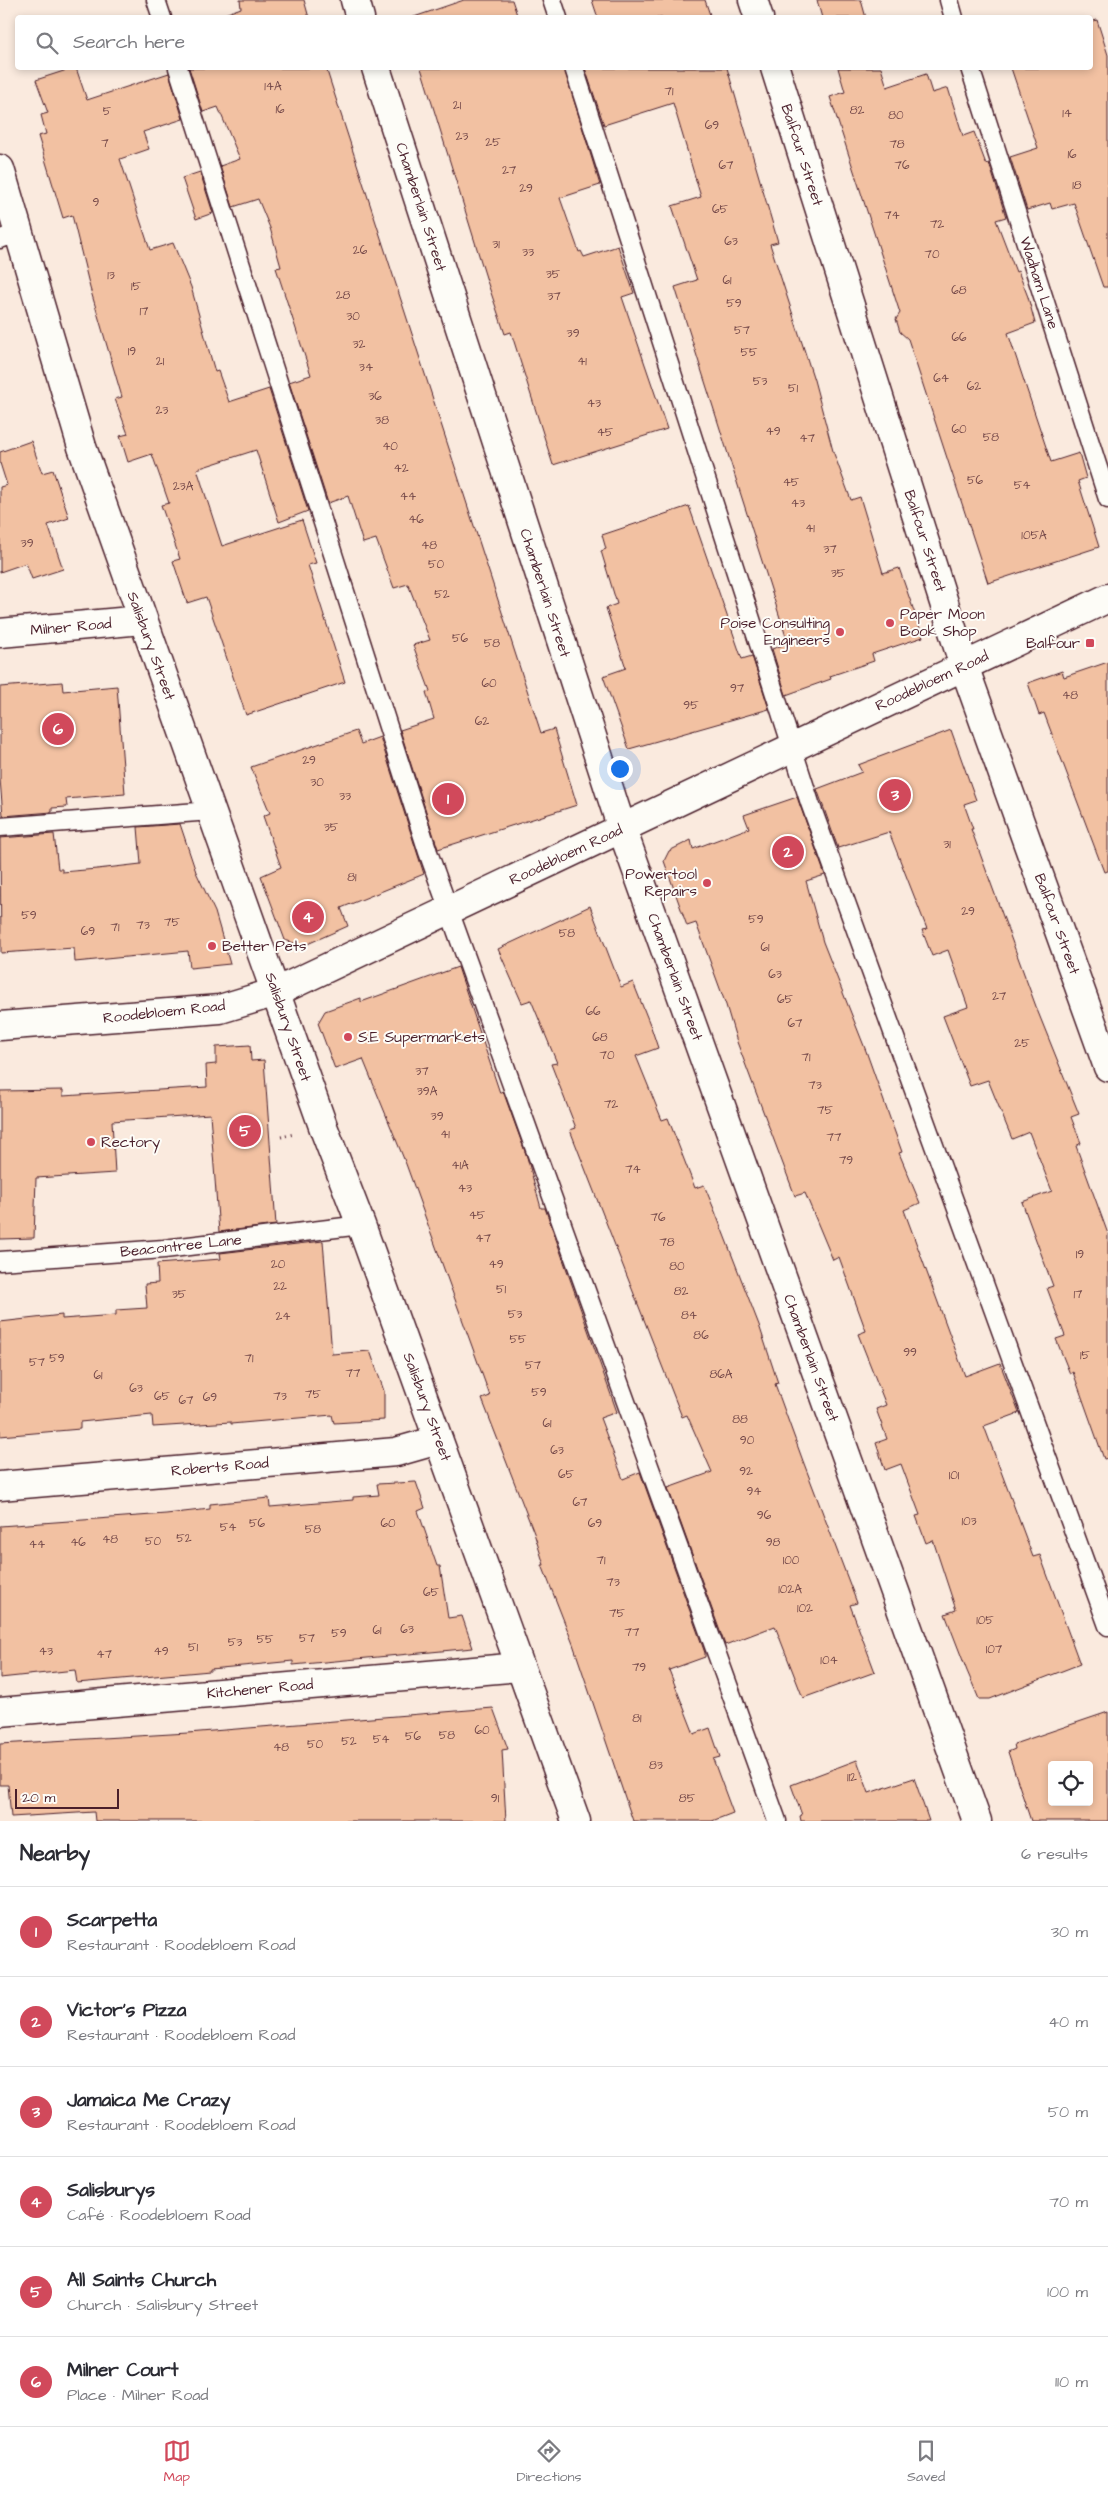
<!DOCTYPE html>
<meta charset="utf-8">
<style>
body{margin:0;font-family:"Architects Daughter",sans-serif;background:#f7f7f7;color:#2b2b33}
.controls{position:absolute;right:15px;bottom:15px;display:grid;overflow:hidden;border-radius:5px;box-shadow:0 2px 8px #0003}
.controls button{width:45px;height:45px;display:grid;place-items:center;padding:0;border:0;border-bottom:1px solid #e1e1e2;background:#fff;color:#2b2b33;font:25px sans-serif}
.scale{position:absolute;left:15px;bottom:12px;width:104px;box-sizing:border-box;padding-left:5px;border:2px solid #4a1f2b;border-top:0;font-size:14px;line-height:18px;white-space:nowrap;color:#4a1f2b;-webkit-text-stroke:4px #fdfcf7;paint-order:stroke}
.you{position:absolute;left:619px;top:768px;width:18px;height:18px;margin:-12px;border:4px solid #fff;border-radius:50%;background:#1a73e8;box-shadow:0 0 0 8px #1a73e833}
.badge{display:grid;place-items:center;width:32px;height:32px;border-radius:50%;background:#d1495b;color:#fff;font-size:16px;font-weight:700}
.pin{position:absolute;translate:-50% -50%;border:2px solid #fff;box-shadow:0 1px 5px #0006}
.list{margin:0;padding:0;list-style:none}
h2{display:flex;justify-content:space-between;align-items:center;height:65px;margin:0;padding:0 20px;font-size:21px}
h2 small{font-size:16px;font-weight:400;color:#7c7c81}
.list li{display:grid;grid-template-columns:32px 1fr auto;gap:15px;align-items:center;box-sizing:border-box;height:90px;padding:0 20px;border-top:1px solid #e1e1e2}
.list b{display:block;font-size:19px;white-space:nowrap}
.list p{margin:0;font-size:16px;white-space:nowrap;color:#7c7c81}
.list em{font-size:16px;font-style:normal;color:#7c7c81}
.icon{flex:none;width:28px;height:28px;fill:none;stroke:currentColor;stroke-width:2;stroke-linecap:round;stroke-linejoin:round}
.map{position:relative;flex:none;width:1108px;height:1821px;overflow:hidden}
.search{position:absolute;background:#fff;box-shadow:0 2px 8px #0003;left:15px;right:15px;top:15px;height:55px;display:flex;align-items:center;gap:12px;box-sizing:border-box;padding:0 18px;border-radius:5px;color:#7c7c81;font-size:19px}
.sheet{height:605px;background:#fff}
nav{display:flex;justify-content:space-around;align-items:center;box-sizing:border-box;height:70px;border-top:1px solid #e1e1e2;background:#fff;font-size:14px;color:#7c7c81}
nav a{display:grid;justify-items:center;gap:2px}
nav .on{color:#d1495b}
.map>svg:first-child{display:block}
.building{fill:#f2c1a2;stroke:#4a1f2b;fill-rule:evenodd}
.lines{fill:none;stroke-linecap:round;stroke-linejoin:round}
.lane-casing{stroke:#4a1f2b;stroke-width:21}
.street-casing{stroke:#4a1f2b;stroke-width:31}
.secondary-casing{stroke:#4a1f2b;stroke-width:31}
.path{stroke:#4a1f2b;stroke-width:3;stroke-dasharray:1 4;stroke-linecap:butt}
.lane{stroke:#fdfcf7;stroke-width:18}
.street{stroke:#fdfcf7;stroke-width:28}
.secondary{stroke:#fdfcf7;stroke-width:28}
.poi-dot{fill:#d1495b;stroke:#fdfcf7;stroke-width:2}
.labels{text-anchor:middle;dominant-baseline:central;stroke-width:4;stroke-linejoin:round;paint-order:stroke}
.number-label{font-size:12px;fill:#744849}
.street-label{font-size:15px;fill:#4a1f2b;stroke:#fdfcf7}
.poi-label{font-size:15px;fill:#4a1f2b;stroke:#fdfcf7;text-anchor:start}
</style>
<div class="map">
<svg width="1108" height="1821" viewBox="0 0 1108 1821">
<rect width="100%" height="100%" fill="#faeade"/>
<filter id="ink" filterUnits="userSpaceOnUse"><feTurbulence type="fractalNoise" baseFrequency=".02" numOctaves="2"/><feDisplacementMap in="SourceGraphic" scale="10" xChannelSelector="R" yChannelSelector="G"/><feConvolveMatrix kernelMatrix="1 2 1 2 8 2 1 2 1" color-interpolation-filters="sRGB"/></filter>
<g filter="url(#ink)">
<g class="building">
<path d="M240,0h64l5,18h-95l27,-10z"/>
<path d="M464,0h48l6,18h-107z"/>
<path d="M592,0h113l6,18h-113z"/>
<path d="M817,0h44l5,18h-44z"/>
<path d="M1097,20l11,35v232h-5l-29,-84 -22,6 -2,-6 -23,7 -17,-53 28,-9 -27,-80h79v-46z"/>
<path d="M73,68h3l11,32 82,-27 14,46 -40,13 6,17 -29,10 30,91 23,-7 18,44 24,85 3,-1 11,31 40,-13 39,122 -29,11 -23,-72 -59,19 25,77 80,-26 14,43 -8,2 37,117 -99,33 -40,-118 -19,6 -14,-42 7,-2 -19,-54 8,-2 -17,-49 -24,8 -8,-26 8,-2 -13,-35 7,-2 -32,-109 -18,-73 -9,3 -25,-82 8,-2 -5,-19 7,-2 -12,-33z"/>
<path d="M189,68h137l215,665 13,-4 23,76 -139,44 -38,-119 34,-11 -8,-27 4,-1 -17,-46 17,-5 -22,-56 -14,4 -18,-49 -13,4 -15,-47 -20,7 -39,-121 22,-7 -35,-107 5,-1 -11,-39 -12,-29 -25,8 -13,-41 20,-7 -22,-52 -15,5z"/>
<path d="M421,68h143l36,117 -40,13 19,54 2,-1 3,6 34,-11 16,47 -12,4 45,132 -114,36 -42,-133 -6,2 -18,-53z"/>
<path d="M585,68h142l51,174 -8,2 44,136 19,71 18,49 9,-3 23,76 16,-5 24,69 -51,17 2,7 -44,15 1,3 -45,16 -14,-46 16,-6 -113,-356 22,-7 -25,-74 29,-9 -28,-94 -69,22z"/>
<path d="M838,68h43l6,19 39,-13 6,19 16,-5 15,48 11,-4 12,32 3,-1 17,54 -10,3 20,52 2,-1 10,26 7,26 -27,10 43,129 28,-9 7,25 -8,3 21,66 -111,36 -80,-244 -8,-7 -4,-13 4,-6 -70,-216 15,-5z"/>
<path d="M200,172l13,41 -17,6 -14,-41z"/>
<path d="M31,441l11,32 11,-3 16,48 -21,7 15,44 -31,10 -6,-16 -26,9v-85l7,-2 -7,-22v-11z"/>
<path d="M689,506l53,153 10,-3 17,53 -140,40 -26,-73 23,-8 -20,-60 11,-4 -16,-53 5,-2 -4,-14z"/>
<path d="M1108,662v209l-4,1 -60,-159 -5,2 -11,-32 34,-12 2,6z"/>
<path d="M62,682l1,9 54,-5 8,108 -59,5 1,8 -15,1v4l-49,4 -3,-37v-92z"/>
<path d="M951,730l25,70 -12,4 9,25h-2l67,183 41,102 -8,3 10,26 -5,3 32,88v224l-4,1 -31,-87 -3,2 -14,-35 9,-3 -18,-48 6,-2 -31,-84 30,-11 -23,-59 -17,7 -24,-59 -18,6 -27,-70 25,-9 -20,-57 -16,6 -10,-26 5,-1 -38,-97 -51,16 -21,-59 45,-17 -4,-7z"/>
<path d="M356,731l5,13 19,-7 44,137 -83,34 7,18 -45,20 -18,-6 -24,-64 20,-9 -18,-51 7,-3 -19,-46z"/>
<path d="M797,797l28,78 -19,6 17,61 43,109 36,101 -3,1 21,50 -16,7 61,166 35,-13 19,50 -35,13 49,131 7,-2 40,109 -90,35h-11l-12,-28 -22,-57 11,-4 -23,-70 -7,3 -10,-27 4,-1 -19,-51 -16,6 -9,-27 11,-4 -11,-30 10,-4 -28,-71 8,-3 -27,-74 -6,3 -28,-67 -10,3 -58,-154 -11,-37 -30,-82 -9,3 -23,-65 5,-10 22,-11 2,9 56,-21 -5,-13z"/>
<path d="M180,824l16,48 19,40 15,52 -40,4 -2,-17 -113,11 -1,-14 -73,5 -1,-115 54,-4 4,35h4v3l35,-3 44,-5 -3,-37z"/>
<path d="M590,906l31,81 12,-5 18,45 7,21 -22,8 26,64 6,-2 27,70 9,-3 10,24 45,116 19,58 -3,1 28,77 54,142 -7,2 25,67 -72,26 -28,-72 -50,19 -57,-157 44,-16 -25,-57 -5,2 -112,-287 6,-2 -25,-64 6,-1 -26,-63 -9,3 -24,-54z"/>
<path d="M458,967l42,126 3,-2 24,66 14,51h4l72,204 -17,6 23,61 17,-7 65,181v4l-36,13 25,64 16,-6 10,29 -7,2 20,54 -21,8h-79l-60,-177 -31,-79h2l-10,-32 -52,-134 8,-3 -84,-232 -43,-105 -28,10 -17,-46 7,-12 36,-13v4z"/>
<path d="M250,1045l1,16 13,-1 12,165 -57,7 -9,-118 -98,7 3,52 -79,5 -2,60 -34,1v-148l63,-1v6l144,-9 -1,-22 10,-1v-17z"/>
<path d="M323,1241l9,113 38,-3 14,40v29l-50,3 -2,-8 -101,9v-2l-78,5 -1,-12 -72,7v7l-80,7v-114l62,-7v4l54,-4v-5l31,-2 -2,-24 13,-1 -1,-19 64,-5 -1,-6z"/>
<path d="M416,1482l9,26 -7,3 19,55h3l8,52 14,-2 11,32 -180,17v-4l-40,4 -43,4v2l-133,12 -2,-13 -75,8v-152l166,-12 44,-5v-5l59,-6 1,9 83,-7v-3l26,-2 -2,-11z"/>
<path d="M493,1708l15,41 -6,1 4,71h-411l-1,-9 -83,5 -3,-32h-8v-41l188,-11z"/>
<path d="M1108,1712v109h-77l-23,-69 7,-3 -1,-5zM1052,1765h37v37h-37z"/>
<path d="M857,1760l12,33 45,-15 15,43h-128l-1,-5 2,-1 -11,-30z"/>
</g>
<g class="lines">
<defs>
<g id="lane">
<path d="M156,0l6,18"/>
<path d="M552,0l6,18"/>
<path d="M949,0l5,18"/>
<path d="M178,68l250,784 349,969"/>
<path d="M574,68l236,735 298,823"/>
<path d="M970,68l138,431"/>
<path d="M0,239l19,-6"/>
<path d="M0,827l211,-16"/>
<path d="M0,1261l164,-12 197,-24"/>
</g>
<g id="street">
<path d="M355,0l5,18"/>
<path d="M753,0l6,18"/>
<path d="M376,68l246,761 355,992"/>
<path d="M775,68l189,598 144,401"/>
<path d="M0,169l82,278 242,682 37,96 215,596"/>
<path d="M0,633l142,-13"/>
<path d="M0,1486l396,-34 42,-12"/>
<path d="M0,1712l520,-45"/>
</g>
<path id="secondary" d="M0,1026l220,-17 56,-17 832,-394"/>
</defs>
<use href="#lane" class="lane-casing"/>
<use href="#street" class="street-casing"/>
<use href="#secondary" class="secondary-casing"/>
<path class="path" d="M281,1137l13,-3"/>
<use href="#lane" class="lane"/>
<use href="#street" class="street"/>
<use href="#secondary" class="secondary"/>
</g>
</g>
<g class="poi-dot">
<circle cx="890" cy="623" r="5"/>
<circle cx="840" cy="632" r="5"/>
<rect x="1085" y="638" width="10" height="10" rx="2.5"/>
<circle cx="707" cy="883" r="5"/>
<circle cx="212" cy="946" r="5"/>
<circle cx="348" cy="1037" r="5"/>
<circle cx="91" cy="1142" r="5"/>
</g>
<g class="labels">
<g class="number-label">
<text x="273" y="86">14A</text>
<text x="669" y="91">71</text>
<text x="457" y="105">21</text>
<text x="280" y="109">16</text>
<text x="857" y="110">82</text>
<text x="107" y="111">5</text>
<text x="1067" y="113">14</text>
<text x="896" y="115">80</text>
<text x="712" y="125">69</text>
<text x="462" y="136">23</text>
<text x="493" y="142">25</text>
<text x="105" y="143">7</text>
<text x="897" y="144">78</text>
<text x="1072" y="154">16</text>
<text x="726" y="165">67</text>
<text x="902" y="165">76</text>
<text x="509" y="170">27</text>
<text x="1077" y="185">18</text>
<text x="526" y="188">29</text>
<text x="96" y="202">9</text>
<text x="720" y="209">65</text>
<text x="892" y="215">74</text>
<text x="937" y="224">72</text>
<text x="731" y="241">63</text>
<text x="496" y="244">31</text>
<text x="360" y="250">26</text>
<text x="528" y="252">33</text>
<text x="932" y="254">70</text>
<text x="553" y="274">35</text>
<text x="111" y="275">13</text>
<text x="727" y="280">61</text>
<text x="136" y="286">15</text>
<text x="959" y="290">68</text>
<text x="343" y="295">28</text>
<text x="554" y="296">37</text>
<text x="734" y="303">59</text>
<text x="144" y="311">17</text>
<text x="353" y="316">30</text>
<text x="742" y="330">57</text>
<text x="573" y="333">39</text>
<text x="959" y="337">66</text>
<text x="359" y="344">32</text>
<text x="132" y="351">19</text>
<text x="749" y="352">55</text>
<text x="160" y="361">21</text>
<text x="582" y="361">41</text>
<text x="366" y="367">34</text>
<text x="941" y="378">64</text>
<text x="760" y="381">53</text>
<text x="974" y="386">62</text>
<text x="793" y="388">51</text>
<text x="375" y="396">36</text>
<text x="594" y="403">43</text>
<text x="162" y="410">23</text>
<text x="382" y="420">38</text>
<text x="959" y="429">60</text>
<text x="773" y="431">49</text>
<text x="605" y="432">45</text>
<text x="991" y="437">58</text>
<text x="807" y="438">47</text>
<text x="390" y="446">40</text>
<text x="401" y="468">42</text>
<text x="975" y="480">56</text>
<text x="791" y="482">45</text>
<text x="1022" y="485">54</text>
<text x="183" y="486">23A</text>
<text x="408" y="496">44</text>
<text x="798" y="503">43</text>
<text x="416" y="519">46</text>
<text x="810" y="528">41</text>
<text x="1034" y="535">105A</text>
<text x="27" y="543">39</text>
<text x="429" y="545">48</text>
<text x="830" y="549">37</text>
<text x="436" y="564">50</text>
<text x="838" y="573">35</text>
<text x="442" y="594">52</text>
<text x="460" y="638">56</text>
<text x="492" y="643">58</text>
<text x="489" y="683">60</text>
<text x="737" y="688">97</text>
<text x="1070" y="695">48</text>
<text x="691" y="705">95</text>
<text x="482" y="721">62</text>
<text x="309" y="760">29</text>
<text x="317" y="782">30</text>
<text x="345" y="796">33</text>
<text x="331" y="827">35</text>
<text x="947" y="844">31</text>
<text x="352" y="877">81</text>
<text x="968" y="911">29</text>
<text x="29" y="915">59</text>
<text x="756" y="919">59</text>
<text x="172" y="922">75</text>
<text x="143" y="925">73</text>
<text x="115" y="927">71</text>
<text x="88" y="931">69</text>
<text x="567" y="933">58</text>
<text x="765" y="947">61</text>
<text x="775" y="974">63</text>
<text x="999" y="996">27</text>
<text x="785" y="999">65</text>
<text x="593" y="1011">66</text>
<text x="795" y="1023">67</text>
<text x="600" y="1037">68</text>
<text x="1022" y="1043">25</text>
<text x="607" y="1055">70</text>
<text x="806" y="1057">71</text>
<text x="422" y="1071">37</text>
<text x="815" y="1085">73</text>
<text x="427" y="1091">39A</text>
<text x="611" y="1104">72</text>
<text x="825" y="1110">75</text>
<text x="437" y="1116">39</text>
<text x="445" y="1134">41</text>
<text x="834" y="1137">77</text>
<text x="846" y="1160">79</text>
<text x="460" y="1165">41A</text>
<text x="633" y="1169">74</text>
<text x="465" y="1188">43</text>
<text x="477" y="1215">45</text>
<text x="658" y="1217">76</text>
<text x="483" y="1238">47</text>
<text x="667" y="1242">78</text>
<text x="1080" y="1254">19</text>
<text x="278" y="1264">20</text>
<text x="496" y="1264">49</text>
<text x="677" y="1266">80</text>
<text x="280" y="1286">22</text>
<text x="501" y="1289">51</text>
<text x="681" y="1291">82</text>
<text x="179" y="1294">35</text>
<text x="1078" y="1294">17</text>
<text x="515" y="1314">53</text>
<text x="689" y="1315">84</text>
<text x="283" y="1316">24</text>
<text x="701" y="1335">86</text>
<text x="518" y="1339">55</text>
<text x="910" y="1352">99</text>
<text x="1085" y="1355">15</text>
<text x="57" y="1358">59</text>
<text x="249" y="1358">71</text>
<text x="37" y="1362">57</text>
<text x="533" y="1365">57</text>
<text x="353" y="1373">77</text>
<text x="721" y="1374">86A</text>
<text x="98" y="1375">61</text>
<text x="136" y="1388">63</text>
<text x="539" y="1392">59</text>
<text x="313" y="1394">75</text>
<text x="162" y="1396">65</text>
<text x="280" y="1396">73</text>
<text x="210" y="1397">69</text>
<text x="186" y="1400">67</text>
<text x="740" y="1419">88</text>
<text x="547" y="1423">61</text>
<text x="747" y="1440">90</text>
<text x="557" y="1450">63</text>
<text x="746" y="1471">92</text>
<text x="566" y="1474">65</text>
<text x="954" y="1475">101</text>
<text x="754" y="1491">94</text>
<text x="580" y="1502">67</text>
<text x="764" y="1515">96</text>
<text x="969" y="1521">103</text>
<text x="257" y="1523">56</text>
<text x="388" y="1523">60</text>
<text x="595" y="1523">69</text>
<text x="228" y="1527">54</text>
<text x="313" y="1529">58</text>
<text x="184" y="1538">52</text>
<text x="110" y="1539">48</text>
<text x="153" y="1541">50</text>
<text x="78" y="1542">46</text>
<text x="773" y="1542">98</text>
<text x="37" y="1544">44</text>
<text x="601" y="1560">71</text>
<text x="791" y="1560">100</text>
<text x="613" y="1582">73</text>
<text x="790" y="1589">102A</text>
<text x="431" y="1592">65</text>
<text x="805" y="1608">102</text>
<text x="617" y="1613">75</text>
<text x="985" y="1620">105</text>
<text x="407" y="1629">63</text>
<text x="377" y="1630">61</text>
<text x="632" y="1632">77</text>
<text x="339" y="1633">59</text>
<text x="307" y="1638">57</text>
<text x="265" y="1639">55</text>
<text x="235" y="1642">53</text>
<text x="193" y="1647">51</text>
<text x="994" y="1649">107</text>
<text x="46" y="1651">43</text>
<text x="161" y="1651">49</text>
<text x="104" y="1654">47</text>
<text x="829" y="1660">104</text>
<text x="639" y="1667">79</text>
<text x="637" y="1718">81</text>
<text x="482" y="1730">60</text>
<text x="447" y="1735">58</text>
<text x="413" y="1736">56</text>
<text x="381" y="1739">54</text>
<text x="349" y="1741">52</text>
<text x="315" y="1744">50</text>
<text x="281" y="1747">48</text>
<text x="656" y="1765">83</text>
<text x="852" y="1777">112</text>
<text x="495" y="1798">91</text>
<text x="687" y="1798">85</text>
</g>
<g class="street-label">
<text transform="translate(802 155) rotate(72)">Balfour Street</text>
<text transform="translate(421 207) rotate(72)">Chamberlain Street</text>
<text transform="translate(1039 283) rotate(72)">Wadham Lane</text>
<text transform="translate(925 541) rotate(72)">Balfour Street</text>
<text transform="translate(545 593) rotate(72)">Chamberlain Street</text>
<text transform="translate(71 627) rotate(-5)">Milner Road</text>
<text transform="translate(151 646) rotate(70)">Salisbury Street</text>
<text transform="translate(932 681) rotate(-25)">Roodebloem Road</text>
<text transform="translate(566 855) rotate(-25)">Roodebloem Road</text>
<text transform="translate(1057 924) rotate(70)">Balfour Street</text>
<text transform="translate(675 977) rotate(70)">Chamberlain Street</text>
<text transform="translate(164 1012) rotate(-6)">Roodebloem Road</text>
<text transform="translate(288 1027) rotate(71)">Salisbury Street</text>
<text transform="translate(181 1246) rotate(-6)">Beacontree Lane</text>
<text transform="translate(811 1358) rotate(70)">Chamberlain Street</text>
<text transform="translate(427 1407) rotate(70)">Salisbury Street</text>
<text transform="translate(220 1467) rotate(-5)">Roberts Road</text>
<text transform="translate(260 1689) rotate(-5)">Kitchener Road</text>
</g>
<g class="poi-label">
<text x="900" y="614">Paper Moon<tspan x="900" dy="17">Book Shop</tspan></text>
<text x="830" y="623" text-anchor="end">Poise Consulting<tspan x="830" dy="17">Engineers</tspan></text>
<text x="1080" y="643" text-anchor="end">Balfour</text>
<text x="697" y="874" text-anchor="end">Powertool<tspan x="697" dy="17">Repairs</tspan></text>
<text x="222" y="946">Better Pets</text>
<text x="358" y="1037">S.E Supermarkets</text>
<text x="101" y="1142">Rectory</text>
</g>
</g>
</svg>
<div class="controls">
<button><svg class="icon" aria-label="locate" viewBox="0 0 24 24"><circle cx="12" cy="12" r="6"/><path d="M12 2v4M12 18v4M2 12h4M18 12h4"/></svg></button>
</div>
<div class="scale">20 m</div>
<div class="you"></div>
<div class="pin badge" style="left:448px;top:799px">1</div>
<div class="pin badge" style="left:788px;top:852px">2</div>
<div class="pin badge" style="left:895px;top:795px">3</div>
<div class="pin badge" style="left:308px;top:917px">4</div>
<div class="pin badge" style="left:245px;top:1131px">5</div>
<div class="pin badge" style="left:58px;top:729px">6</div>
<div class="search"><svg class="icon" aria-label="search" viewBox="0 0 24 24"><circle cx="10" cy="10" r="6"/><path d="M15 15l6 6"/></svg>Search here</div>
</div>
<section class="sheet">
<h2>Nearby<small>6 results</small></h2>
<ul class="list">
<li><span class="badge">1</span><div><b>Scarpetta</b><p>Restaurant · Roodebloem Road</p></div><em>30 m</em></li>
<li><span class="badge">2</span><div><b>Victor's Pizza</b><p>Restaurant · Roodebloem Road</p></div><em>40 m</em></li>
<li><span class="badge">3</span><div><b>Jamaica Me Crazy</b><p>Restaurant · Roodebloem Road</p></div><em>50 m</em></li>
<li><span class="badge">4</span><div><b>Salisburys</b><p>Café · Roodebloem Road</p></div><em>70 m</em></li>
<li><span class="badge">5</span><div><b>All Saints Church</b><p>Church · Salisbury Street</p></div><em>100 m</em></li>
<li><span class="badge">6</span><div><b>Milner Court</b><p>Place · Milner Road</p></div><em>110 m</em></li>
</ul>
</section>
<nav>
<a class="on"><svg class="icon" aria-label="map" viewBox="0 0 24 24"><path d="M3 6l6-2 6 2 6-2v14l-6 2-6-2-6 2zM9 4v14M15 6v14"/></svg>Map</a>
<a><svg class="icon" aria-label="directions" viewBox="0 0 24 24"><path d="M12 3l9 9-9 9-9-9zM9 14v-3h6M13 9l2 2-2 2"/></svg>Directions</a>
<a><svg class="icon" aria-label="saved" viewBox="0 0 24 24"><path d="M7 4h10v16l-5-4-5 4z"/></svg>Saved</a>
</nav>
